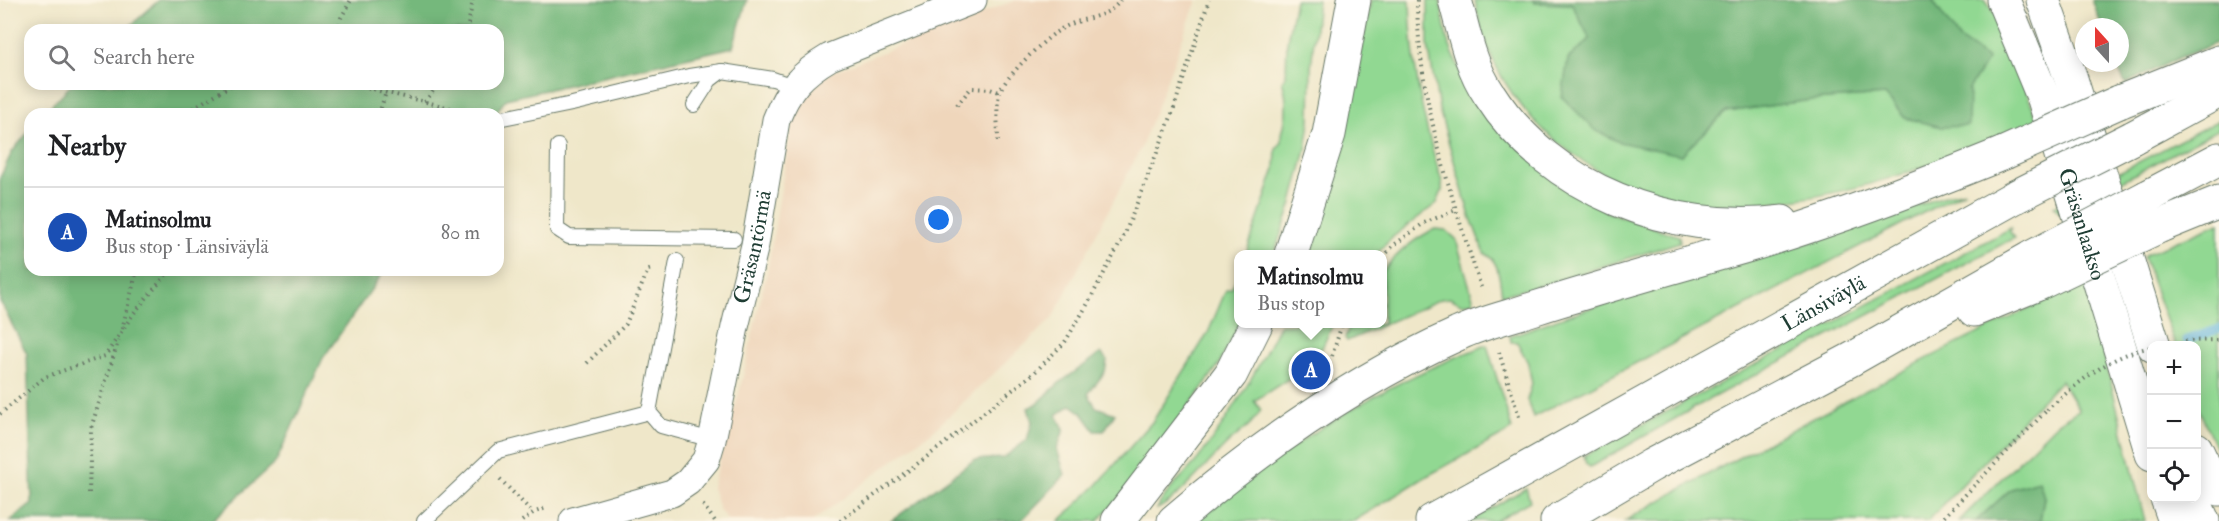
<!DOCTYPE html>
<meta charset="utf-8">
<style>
body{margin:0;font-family:"IM FELL Double Pica",serif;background:#f6f6f6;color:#202124}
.controls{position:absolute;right:18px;bottom:18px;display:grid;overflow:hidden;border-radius:12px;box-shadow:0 3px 15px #0003}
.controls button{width:54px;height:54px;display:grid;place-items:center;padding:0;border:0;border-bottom:2px solid #e0e0e0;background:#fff;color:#202124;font:30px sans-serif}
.compass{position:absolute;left:2075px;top:18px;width:54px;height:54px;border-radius:50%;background:#fff;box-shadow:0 3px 15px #0003;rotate:339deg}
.you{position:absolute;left:939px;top:220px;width:21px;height:21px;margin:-15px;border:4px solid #fff;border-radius:50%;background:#1a73e8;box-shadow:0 0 0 9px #1a73e833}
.badge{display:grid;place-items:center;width:39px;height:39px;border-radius:50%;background:#b5179e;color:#fff;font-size:20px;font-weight:700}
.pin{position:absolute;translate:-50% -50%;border:3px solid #fff;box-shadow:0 2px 6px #0006}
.popup{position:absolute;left:1234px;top:250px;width:153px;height:78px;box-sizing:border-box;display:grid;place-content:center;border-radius:12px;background:#fff;filter:drop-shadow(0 2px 4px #0005);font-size:20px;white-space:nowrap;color:#757577}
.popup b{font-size:22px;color:#202124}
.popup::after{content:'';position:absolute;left:50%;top:100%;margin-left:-12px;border:12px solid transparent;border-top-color:#fff}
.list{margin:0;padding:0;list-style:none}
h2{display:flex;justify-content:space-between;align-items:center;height:78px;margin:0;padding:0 24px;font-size:26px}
h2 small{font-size:20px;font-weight:400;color:#757577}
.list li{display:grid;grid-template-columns:39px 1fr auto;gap:18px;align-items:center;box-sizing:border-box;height:90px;padding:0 24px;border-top:2px solid #e0e0e0}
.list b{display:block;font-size:22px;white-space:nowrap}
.list p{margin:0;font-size:20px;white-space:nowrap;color:#757577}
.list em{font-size:20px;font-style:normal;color:#757577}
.icon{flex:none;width:33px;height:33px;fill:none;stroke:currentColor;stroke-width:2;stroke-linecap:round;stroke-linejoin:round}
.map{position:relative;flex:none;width:2219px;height:521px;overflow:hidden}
.search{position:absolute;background:#fff;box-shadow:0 3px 15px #0003;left:24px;top:24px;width:480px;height:66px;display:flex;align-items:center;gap:15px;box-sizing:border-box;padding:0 21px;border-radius:18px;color:#757577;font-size:22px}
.panel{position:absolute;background:#fff;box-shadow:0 3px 15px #0003;left:24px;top:108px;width:480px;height:168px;border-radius:18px}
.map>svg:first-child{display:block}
.built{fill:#efd6bb}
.green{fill:#91d892;stroke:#588a63;stroke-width:1.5}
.forest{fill:#74b87c;stroke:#4a7a58;stroke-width:1.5}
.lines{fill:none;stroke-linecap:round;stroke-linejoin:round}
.stream{stroke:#5fb4db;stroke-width:9}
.service-casing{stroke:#687868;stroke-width:16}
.minor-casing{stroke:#687868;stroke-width:29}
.primary-casing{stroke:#687868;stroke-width:35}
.motorway-casing{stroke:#687868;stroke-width:35}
.path{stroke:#687868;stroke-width:4;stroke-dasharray:1.5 4.5;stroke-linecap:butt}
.service{stroke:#fff;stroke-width:14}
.minor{stroke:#fff;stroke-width:27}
.primary{stroke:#fff;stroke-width:33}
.motorway{stroke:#fff;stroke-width:33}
.motorway-bridge-casing{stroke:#687868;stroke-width:35;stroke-linecap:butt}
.path-bridge{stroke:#687868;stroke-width:4;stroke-dasharray:1.5 4.5;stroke-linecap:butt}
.motorway-bridge{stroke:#fff;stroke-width:33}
.labels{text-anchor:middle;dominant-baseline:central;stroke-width:4.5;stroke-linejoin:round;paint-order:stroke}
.street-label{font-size:22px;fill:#1f3d34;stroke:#fcf5e5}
</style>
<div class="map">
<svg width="2219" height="521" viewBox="0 0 2219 521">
<rect width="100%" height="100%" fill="#fcf5e5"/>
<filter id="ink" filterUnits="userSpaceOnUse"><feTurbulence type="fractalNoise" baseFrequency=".0167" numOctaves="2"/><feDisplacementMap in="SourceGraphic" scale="12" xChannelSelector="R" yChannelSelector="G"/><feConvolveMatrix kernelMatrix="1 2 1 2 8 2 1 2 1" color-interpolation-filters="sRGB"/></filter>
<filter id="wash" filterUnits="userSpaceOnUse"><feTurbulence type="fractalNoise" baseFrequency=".008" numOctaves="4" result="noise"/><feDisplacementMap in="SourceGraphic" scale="24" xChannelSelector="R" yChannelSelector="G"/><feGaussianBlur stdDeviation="1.35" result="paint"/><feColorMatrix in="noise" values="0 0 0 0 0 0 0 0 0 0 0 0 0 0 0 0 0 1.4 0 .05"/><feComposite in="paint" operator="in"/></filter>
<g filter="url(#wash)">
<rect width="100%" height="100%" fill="#efe7c9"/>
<path class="built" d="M1016,0h181l-56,148 -89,171 -117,110 -122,92h-85l-9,-11 -7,-23 28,-98 28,-122 24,-145 7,-16 13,-17 20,-17z"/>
<g class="green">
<path d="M1295,0h23l-7,68 -1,53 -4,29 -14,53 -18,51h-28l29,-85 1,-20 6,-7c-1,-7 0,-9 2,-16 3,-14 3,-32 -2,-45l4,-5 1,-35z"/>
<path d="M1371,0h39c1,63 13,123 32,182v9l-5,12 -43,33 -18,18h-66l29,-100z"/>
<path d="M1428,0h12l7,39 16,39 144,134 72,24 1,6 -134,42 -44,11c-3,-16 -2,-35 -18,-42l-15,-40 -30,-104 -11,-63z"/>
<path d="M1475,0h59l1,3 37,1 18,35 -22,20 113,96 45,-43 85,-12 74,-5 20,23 64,-29 19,-30 -29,-20 -27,-39h53l13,18 41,106c-97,37 -183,74 -288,80 -32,2 -64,2 -95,-7 -35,-10 -67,-30 -95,-52 -46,-36 -77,-87 -86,-145z"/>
<path d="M2219,120v9l-159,85 -6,-8z"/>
<path d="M1965,191l-432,226 -6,-17 5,-16 -4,-21 -11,-21h-6l-1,-6 58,-21 282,-85 97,-35z"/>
<path d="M2219,223v232l-22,-50 -1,-59 -21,-1 -32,-89z"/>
<path d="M2011,228l-1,4 4,6 -306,162 -118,67 -4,-3 -2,-8z"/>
<path d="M1435,229l11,1 10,9 18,63 -13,2 -11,-6 -9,1 -94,42 -2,-3 5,-14h33v-53c15,-19 30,-32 52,-42z"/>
<path d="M1239,272v52l-21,42 -80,111 -40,44h-39l38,-36 56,-64 55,-88 18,-43 6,-2z"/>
<path d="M2086,282l59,239h-105l4,-24 -33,-8 -35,32h-17l98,-98 22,-13 -18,-30 -133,141h-303c55,-33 111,-62 168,-92 96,-52 193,-101 293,-147z"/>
<path d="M1280,324h53l-17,37 -62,40 7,9c-9,16 -24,24 -36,36 -16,16 -49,55 -68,63 9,-19 28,-34 41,-50 32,-42 59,-88 82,-135z"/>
<path d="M1487,345l25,84 -4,3 -81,44 -73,45h-158c35,-27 70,-56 107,-81 57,-39 119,-71 184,-95z"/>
<path d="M1526,488l4,13 -35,20h-25z"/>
</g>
<g class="forest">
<path d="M159,0h588l-14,47 -227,52 -11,15h-452l29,-30h426v-54h-372z"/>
<path d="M1534,0h398l27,39 29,20 -19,30 -1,37 -27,1 -36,-9 -20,-23 -74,5 -85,12 -45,43 -62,-13 -24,-12 -33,-33 6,-38 22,-20 -18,-35 -37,-1z"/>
<path d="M2092,0h127v42l-38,15 -56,27 -9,-21h4v-36h-18z"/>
<path d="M30,130v140h355l-62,88 -47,104 -65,59h-201l22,-17 -5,-150 -27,-53v-123l12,-26z"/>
<path d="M1101,353l6,7 -2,12 -17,22 8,13 19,7 -11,17h-9l-13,-18 -11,-8 -14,10 7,14 -7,20 8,26 -44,46h-130l83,-61 29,-2 24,-18 5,-18 -4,-14 9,-4 21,-20z"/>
<path d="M2039,481l5,16 -4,24h-64l35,-32z"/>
</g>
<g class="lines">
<path class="stream" d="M2187,340l32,-11"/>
</g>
</g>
<g filter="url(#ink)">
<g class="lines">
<defs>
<g id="service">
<path d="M694,105l16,-25 12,-9"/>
<path d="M498,119l74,-15 117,-28 33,-5 51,8 20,7"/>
<path d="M558,146l-1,83 12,8 165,2"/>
<path d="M677,261l-28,151 12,14 51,14"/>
<path d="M424,521l74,-70 151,-39"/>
</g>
<g id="minor">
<path id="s1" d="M573,521l99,-28 16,-11 18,-22 6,-20 23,-113 20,-82 21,-125c12,-31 25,-46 54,-63l143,-57"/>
</g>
<g id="primary">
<path id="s2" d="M2003,0l41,99 108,355"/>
<path d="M2043,0l28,79 83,267"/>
<path d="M2167,498l8,23"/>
<path d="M2193,498l10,23"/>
</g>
<g id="motorway">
<path d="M1455,0c9,32 15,66 34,94 61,96 182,142 293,128"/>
<path d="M2119,102l100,-40"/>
<path d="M2132,138l87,-47"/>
<path d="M2147,197l72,-38"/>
<path d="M2160,226l59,-24"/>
<path d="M1291,254l38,-120 25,-134"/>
<path d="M1974,310l64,-26"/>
<path d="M2196,449l10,21 13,19"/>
<path d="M1118,521l113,-147 25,-50"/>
<path d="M1174,521c86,-74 180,-141 284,-187 23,-11 50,-17 74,-25 69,-22 138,-41 208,-61 90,-26 177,-60 264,-95"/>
<path id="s3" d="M1432,521l583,-324"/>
<path d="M1557,521l95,-56 200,-106 180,-102"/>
</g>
</defs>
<use href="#service" class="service-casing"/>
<use href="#minor" class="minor-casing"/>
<use href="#primary" class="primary-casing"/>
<use href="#motorway" class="motorway-casing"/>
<g class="path">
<path d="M1417,0c1,99 34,196 65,290"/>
<path d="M338,30l3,-12 10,-18"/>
<path d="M467,30l6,-30"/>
<path d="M350,84l126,30"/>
<path d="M425,102l13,-18"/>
<path d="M957,105l14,-17 19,1 9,3"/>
<path d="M183,114l50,-30"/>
<path d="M379,114l7,-22"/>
<path d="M998,141c0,-15 -2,-32 1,-47 2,-13 44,-53 56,-61 7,-5 17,-10 25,-12 15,-5 32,-7 40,-21"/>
<path d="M1383,257l11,-12 30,-22 32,-13"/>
<path d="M122,329l15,-59"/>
<path d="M2185,341l34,-1"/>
<path d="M1499,352l21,68"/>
<path d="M1332,356l10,-32"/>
<path d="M587,363l39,-39 22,-54 4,-1"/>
<path d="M0,414l45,-37 60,-21 29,-43 36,-43"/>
<path d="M500,479l33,34"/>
<path d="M89,493l2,-65 28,-89"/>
<path d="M703,505l12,16"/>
<path d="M522,521l11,-8 13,-5"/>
<path d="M840,521l100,-74 94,-74 31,-31 22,-37 37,-69 47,-119 38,-117"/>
<path d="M1940,521l107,-111"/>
</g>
<use href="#service" class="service"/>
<use href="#minor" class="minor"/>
<use href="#primary" class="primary"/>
<use href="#motorway" class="motorway"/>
<defs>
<g id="motorway-bridge">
<path d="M2004,153l115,-51"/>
<path d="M2015,197l117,-59"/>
<path d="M2032,257l115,-60"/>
<path d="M2038,284l122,-58"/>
</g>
</defs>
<use href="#motorway-bridge" class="motorway-bridge-casing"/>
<path class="path-bridge" d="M2047,410c32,-28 62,-55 105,-63"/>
<use href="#motorway-bridge" class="motorway-bridge"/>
</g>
</g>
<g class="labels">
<g class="street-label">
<text stroke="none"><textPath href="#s2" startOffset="238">Gräsanlaakso</textPath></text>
<text stroke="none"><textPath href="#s1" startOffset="369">Gräsantörmä</textPath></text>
<text stroke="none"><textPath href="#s3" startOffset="448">Länsiväylä</textPath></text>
</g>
</g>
</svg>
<div class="controls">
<button>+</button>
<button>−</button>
<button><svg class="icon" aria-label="locate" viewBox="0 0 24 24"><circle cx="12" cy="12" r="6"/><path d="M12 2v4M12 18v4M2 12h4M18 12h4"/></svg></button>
</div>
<svg class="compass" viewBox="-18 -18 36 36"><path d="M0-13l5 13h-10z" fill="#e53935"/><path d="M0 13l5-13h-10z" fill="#757577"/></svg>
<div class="you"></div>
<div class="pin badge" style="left:1311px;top:370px;background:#1a4fb4">A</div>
<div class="popup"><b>Matinsolmu</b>Bus stop</div>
<div class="search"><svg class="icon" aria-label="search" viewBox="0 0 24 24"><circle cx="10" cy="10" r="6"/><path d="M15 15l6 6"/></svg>Search here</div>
<section class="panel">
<h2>Nearby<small></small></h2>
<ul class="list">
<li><span class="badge" style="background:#1a4fb4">A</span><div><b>Matinsolmu</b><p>Bus stop · Länsiväylä</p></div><em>80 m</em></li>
</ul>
</section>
</div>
